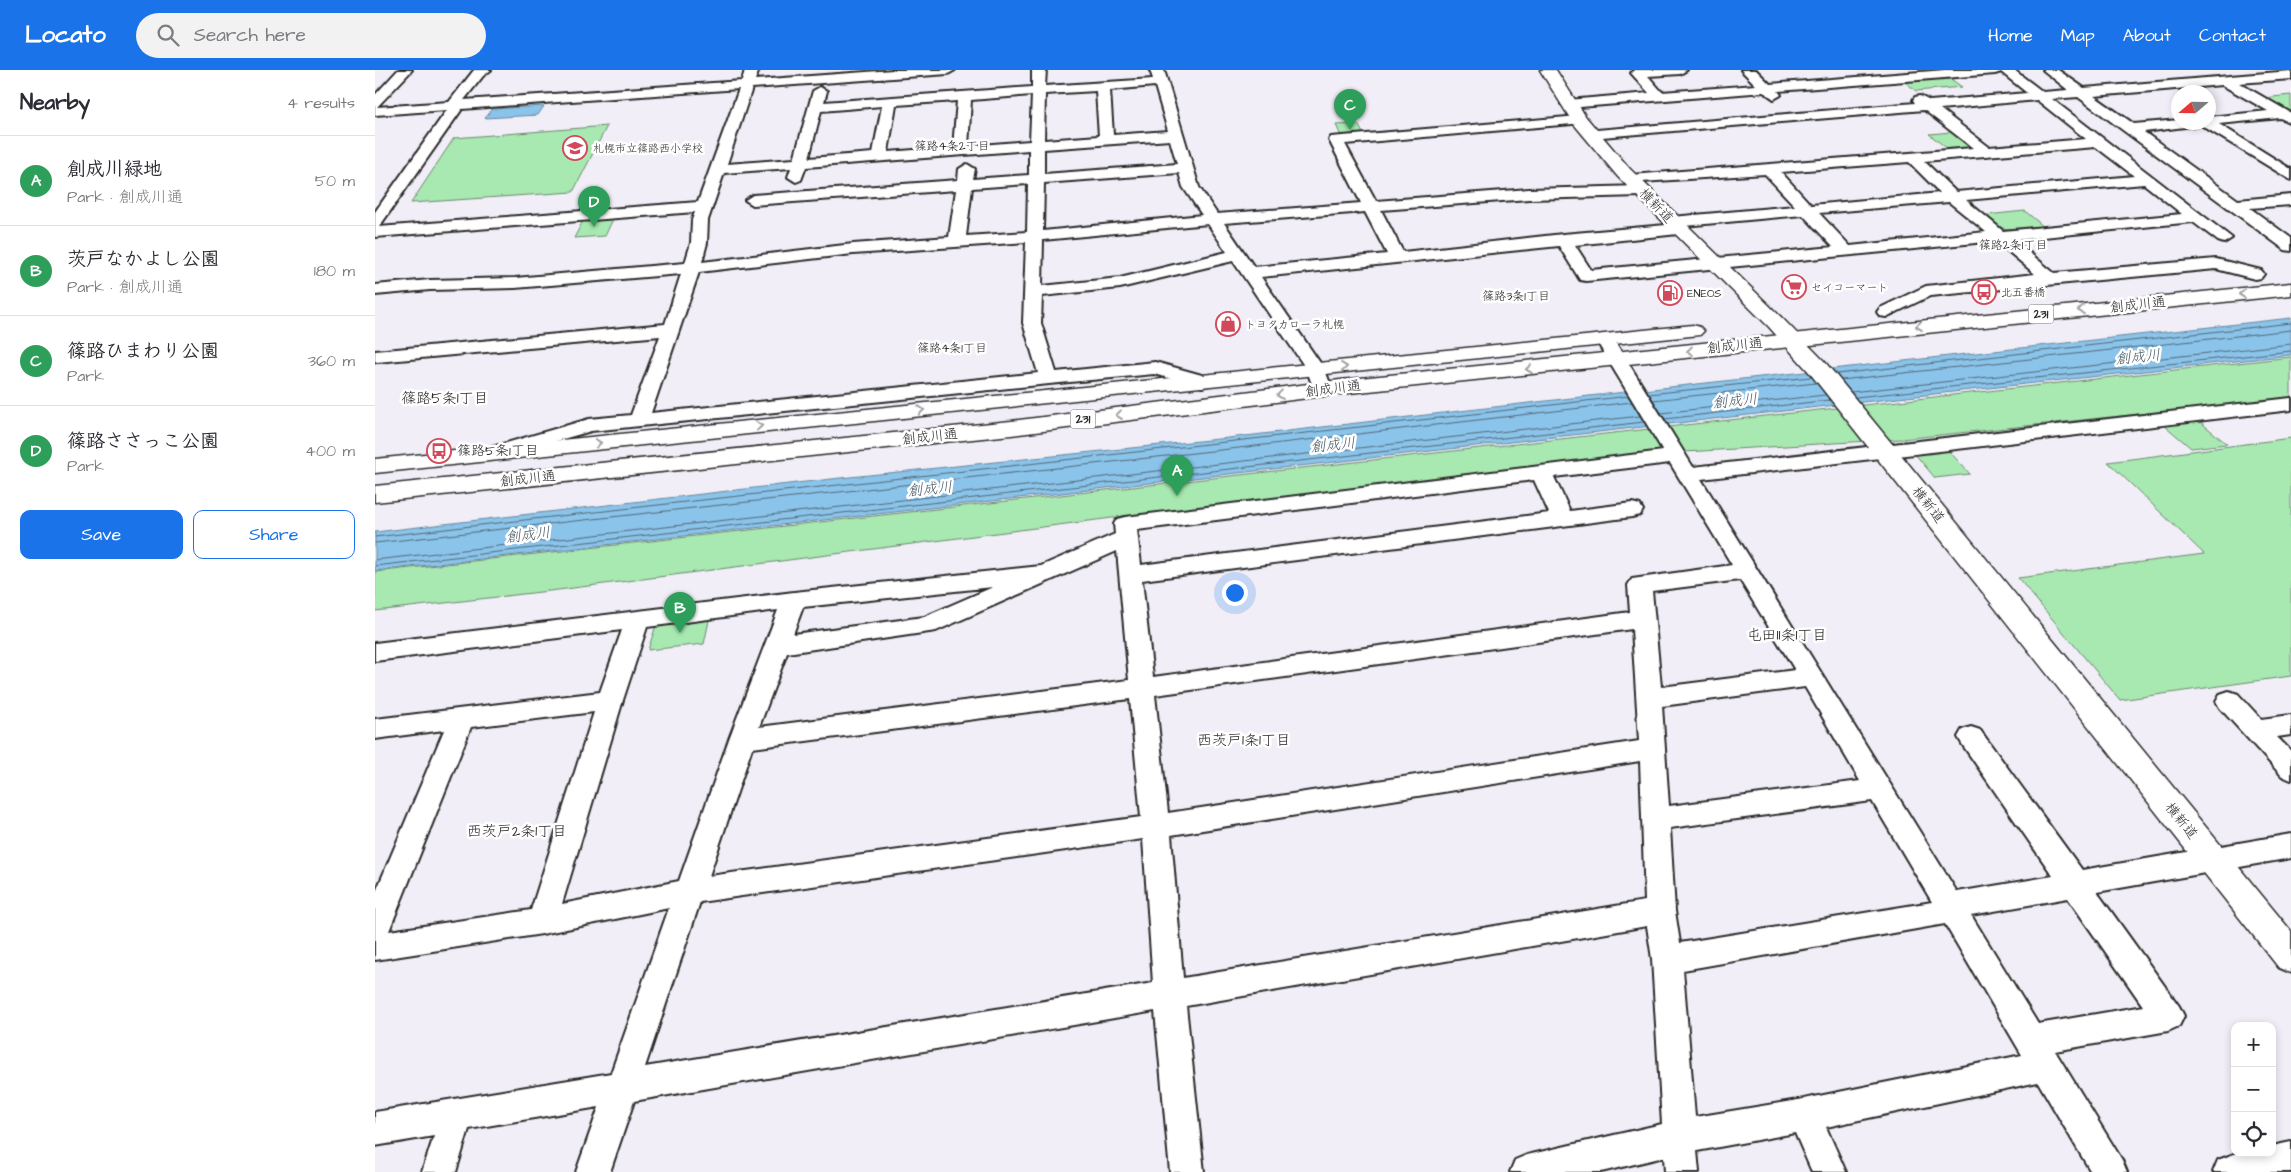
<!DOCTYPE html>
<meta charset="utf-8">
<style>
body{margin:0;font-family:"Architects Daughter","Klee One",sans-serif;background:#f2f2f3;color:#2b2b33}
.controls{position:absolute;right:15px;bottom:15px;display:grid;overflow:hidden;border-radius:10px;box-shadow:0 2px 8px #0003}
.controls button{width:45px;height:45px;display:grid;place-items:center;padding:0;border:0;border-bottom:1px solid #e1e1e2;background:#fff;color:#2b2b33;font:25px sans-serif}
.compass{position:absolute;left:1796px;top:15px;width:45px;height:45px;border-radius:50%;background:#fff;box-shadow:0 2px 8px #0003;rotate:250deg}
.you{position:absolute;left:859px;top:522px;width:18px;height:18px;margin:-12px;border:4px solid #fff;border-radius:50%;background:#1a73e8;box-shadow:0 0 0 8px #1a73e833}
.badge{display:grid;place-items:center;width:32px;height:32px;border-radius:50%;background:#1a73e8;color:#fff;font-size:16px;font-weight:700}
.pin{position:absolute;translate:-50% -41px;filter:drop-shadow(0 1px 2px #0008)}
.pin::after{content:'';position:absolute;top:26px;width:18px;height:15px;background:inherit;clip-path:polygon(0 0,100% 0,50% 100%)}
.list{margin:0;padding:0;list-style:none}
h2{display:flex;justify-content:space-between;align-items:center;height:65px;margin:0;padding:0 20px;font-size:21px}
h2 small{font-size:16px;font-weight:400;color:#7c7c81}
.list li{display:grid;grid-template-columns:32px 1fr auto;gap:15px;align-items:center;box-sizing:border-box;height:90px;padding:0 20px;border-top:1px solid #e1e1e2}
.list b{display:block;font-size:19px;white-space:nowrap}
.list p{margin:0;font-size:16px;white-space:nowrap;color:#7c7c81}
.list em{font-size:16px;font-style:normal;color:#7c7c81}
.actions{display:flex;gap:10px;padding:15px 20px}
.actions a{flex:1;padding:11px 0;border:1px solid #1a73e8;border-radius:10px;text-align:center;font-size:18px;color:#1a73e8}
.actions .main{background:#1a73e8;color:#fff}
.icon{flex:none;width:28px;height:28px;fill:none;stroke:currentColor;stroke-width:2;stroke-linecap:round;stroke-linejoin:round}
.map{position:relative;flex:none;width:1916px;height:1102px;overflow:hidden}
header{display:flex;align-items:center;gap:30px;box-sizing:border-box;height:70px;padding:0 25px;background:#1a73e8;color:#fff}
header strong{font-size:24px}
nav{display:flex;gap:28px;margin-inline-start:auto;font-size:18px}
.search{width:350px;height:45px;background:#f2f2f3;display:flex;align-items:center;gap:12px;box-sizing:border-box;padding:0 18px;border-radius:28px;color:#7c7c81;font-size:19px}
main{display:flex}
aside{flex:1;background:#fff}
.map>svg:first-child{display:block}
.green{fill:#a8e8b1;stroke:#6a8a6e}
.water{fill:#8bc4ea;stroke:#65879e}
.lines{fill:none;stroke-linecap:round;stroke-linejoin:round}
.shore{stroke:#516877;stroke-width:1}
.minor-casing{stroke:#2b2b2b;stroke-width:4}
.tertiary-casing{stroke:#2b2b2b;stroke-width:3}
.trunk-casing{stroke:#2b2b2b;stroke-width:3}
.minor{fill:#fff;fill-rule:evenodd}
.tertiary{fill:#fff;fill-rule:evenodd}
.trunk{fill:#fff;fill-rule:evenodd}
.oneway{stroke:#a0a0a0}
.labels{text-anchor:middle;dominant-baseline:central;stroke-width:5;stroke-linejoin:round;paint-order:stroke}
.far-poi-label{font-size:11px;fill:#2b2b2b;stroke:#fff;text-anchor:start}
.far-neighbourhood-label{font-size:12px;fill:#2b2b2b;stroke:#fff}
.shield{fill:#fff;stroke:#6b6b6b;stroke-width:1}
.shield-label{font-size:12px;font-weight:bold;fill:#2b2b2b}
.street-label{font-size:14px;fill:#2b2b2b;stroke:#fff}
.poi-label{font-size:14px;fill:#2b2b2b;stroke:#fff;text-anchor:start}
.water-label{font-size:15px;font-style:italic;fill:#485964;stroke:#fff}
.neighbourhood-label{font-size:15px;fill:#2b2b2b;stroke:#fff}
</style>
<header>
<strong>Locato</strong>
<div class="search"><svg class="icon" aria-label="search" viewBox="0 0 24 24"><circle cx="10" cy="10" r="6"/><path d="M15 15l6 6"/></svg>Search here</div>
<nav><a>Home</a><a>Map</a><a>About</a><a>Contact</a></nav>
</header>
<main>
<aside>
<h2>Nearby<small>4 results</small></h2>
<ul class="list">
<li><span class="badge" style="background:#2e9e5b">A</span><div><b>創成川緑地</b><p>Park · 創成川通</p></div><em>50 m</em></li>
<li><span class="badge" style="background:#2e9e5b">B</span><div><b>茨戸なかよし公園</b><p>Park · 創成川通</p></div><em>180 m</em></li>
<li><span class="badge" style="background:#2e9e5b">C</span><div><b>篠路ひまわり公園</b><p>Park</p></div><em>360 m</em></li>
<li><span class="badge" style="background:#2e9e5b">D</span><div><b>篠路ささっこ公園</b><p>Park</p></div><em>400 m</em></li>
</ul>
<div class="actions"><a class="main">Save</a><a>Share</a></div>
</aside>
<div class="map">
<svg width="1916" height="1102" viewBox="0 0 1916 1102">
<rect width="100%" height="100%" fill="#f1eef8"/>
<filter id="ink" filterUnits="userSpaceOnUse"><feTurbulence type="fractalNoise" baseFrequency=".02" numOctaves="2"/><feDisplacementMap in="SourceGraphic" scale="10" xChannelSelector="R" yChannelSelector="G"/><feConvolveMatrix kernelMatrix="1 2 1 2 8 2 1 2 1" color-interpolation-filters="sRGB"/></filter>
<g filter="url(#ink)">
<g class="green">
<path d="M1573,7l14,10 -46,4 -11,-9z"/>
<path d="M1916,25v19l-28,-16z"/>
<path d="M983,54l6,11 -23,1 -5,-11z"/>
<path d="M232,56l-34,66 -162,11 43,-65z"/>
<path d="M1577,62l20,15 -1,2 -22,1 -20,-16z"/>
<path d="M1650,141l18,15 -35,3 -6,-1 -16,-13z"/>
<path d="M239,147l-9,19 -31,2 10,-19z"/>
<path d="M1916,287v41l-389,41 -217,13 -550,63 -577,75 -183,21v-39z"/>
<path d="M1823,350l29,24 -36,4 -27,-23z"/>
<path d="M1916,368v238l-171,24 -102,-122 186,-24 -96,-92z"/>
<path d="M1573,380l22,24 -35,4 -20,-24z"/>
<path d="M335,546l-6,28 -56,6 9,-28z"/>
</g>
<g class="water">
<path d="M169,36l-6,9 -53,3 7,-9z"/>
<path d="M1916,248v37l-384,42 -1532,174v-39l465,-54 388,-40 361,-42z"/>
</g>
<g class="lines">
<g class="shore">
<path d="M1462,304l454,-51"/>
<path d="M1466,310l450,-50"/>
<path d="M1476,322l440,-48"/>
<path d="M1274,324l162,-17"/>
<path d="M1481,327l435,-46"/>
<path d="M1278,330l163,-17"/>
<path d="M1286,343l164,-18"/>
<path d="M1290,349l165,-19"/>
<path d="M0,467c418,-48 836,-92 1254,-141"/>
<path d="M0,473l855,-94 402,-47"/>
<path d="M0,490l1265,-144"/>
<path d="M0,496l1269,-144"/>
</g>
<defs>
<g id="minor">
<path d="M23,0h14l-35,37 72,-5 25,-32h17l-8,6 -19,24 278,-19 3,-11h14l-4,10 138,-10h62l-7,4 -196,14 -25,76 67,-5 19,-68 7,-4 7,4 -3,11 208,-15v-17h14l-1,16 108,-7 -3,-9h14l35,117 18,27 144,-11 -32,-63 2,-3 248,-21 5,1 2,3 -2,3 -239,21 31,57 153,-12 112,-3 8,5 -8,5 -112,3 -148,11 22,42 160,-18 103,-9 -2,-3 2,-3 6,-2 123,-11 -30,-32 -139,9 -3,-3 8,-5 342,-27 -49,-38 -334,28 -7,-4 2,-3 330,-28 -2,-3 2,-3 5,-1 10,5 97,-8 -26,-21 -6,2 -217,17 3,4 -7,4 -10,-7 -196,16 -7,-4 7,-4 81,-7 -18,-20 3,-3h53l-7,4 -32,2 14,16 94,-7 -15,-15h15l14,14 175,-14h69l29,22 25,-2 -25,-20h15l26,18 207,-17v8l-52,4 52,30v10l-11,-5 -61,6 72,45v11l-90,-55 -57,7 94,68 53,-5v10l-41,3 41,30v13l-6,-1 -207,-153 -26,2 180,139 -8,5 -6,-2 -25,-19 -179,18 40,33 162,-14 45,11 3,4 -3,4 -6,1 -39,-10 -286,27 -44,21 -6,-1 -3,-4 3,-4 46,-22 109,-12 -39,-33 -410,40 -6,-1 -21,-34 -298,31 64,93 7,19 -3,4h-14l-8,-23 -74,-109 -113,27 -78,8 -1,27 15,49 99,-10 54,15 3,4 -3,4 -7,2 -48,-13 -105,10 -458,47 -95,27 -7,-2 -3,-4 3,-4 100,-29 42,-4 29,-79 -283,26 -2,-1v-10l290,-27 16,-50 -166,14 -85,2 -55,5v-10l55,-5 85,-2 170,-15 6,-20 1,-23 3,-8 -320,25v-25l72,-102 -72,5v-20zM1847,15l46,26 -59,6v5h-30v-2l-45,4 -40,-28zM780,16l13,45 -55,4 -3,-45zM364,19l-41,113 -319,25 83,-118zM721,21l3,45 -55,4 1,-46zM657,25l-2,46 -62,5 3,-46zM1662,30l49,39 -97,8 -49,-38zM582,31l-4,46 -65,5 8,-47zM507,36l-9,47 -64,5 12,-47zM795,70l7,24 -133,10v-25zM1721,77l38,29 -178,16 -32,-31zM654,80v25l-56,4 2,-10 -8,-5 -8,5 -1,11 -205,15 -8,5 8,5 203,-15 -7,47 -96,7 -151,18 5,-19 1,-23 16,-47 67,-5 -3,9 8,5 5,-2 5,-13zM1534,92l31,31 -129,12 -30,-33zM804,103l4,14 19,28 -159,16 1,-48zM653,114l-1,48 -61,4 6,-48zM1769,114l38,30 -179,17 -37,-31zM1574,132l37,30 -136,14 -31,-33zM990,142l22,42 -133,13 -30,-44zM1428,145l30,32 -242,23 -16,-25 103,-11 6,-2 2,-3 -2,-3zM833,154l19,28 -107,26 -78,8 1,-46zM651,172l-3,81 15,50 -387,40 48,-141 154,-18z"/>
<path d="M1230,265l6,1 3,4 79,127 598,-69v12l-590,69 256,413 96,-16 -91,-132 -4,-7 4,-7 9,-3 9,3 102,140 209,-36v24l-194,34 82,114 5,10 -5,10 -11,5 -113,20 67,109 5,12h-36l-53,-90 -212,45 20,45h-34l-17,-39 -98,18 2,21h-34l-1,-15 -63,15h-91l5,-12 12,-5 135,-31 -10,-165 -5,-33 -461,80 18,166h-34l-15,-161 -521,90 -24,71h-34l23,-65 -130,22 -13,43h-34l12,-36 -59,10v-34l236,-39 58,-165 -127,26 -167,26v-66l69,-164 -69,9v-20l225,-27 22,-62 -247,31v-18l419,-51 247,-26 74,-32 -1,-10 3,-5 8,-2 538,-66 -67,-111 3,-4zM1295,393l62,102 -100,14 -4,6 2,27 -477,65 -11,-97 490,-63 8,-2 3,-5 -3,-5 -8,-2 -62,8 -16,-34zM1159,410l15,33 -408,52 -4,-35zM742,481l12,129 -370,47 28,-74 149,-22zM1365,510l55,90 -134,17 -9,-96zM618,517l-69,30 -131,17 10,-27zM403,540l-49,129 -50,142 -117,23 61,-204 24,-73zM1257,559l7,112 -471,72 -13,-118zM1430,617l55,94 -191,25 -7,-100zM755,629l11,118 -432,59 43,-128zM219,642l-63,198 -142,21 82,-204zM1265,691l5,140 -462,77 -12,-143zM1497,731l60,101 -252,41 -5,-32 -5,-83zM768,769l10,144 -508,84 55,-165zM1693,828l75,108 -105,18 -67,-109zM1570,854l77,131 -218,44 -109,18 -12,-147z"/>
<path d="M1854,621l9,3 23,25 30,-4v20l-14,2 14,14v29l-9,-4 -62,-68 -4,-7 4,-7z"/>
<path d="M1916,1072v30h-78l5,-12 19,-7h35v-7z"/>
</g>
<path id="tertiary" d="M1165,0h16l30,47 44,52 153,150 42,43 466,569v42l-12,-5 -470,-596 -40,-45 -151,-150 -45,-54z"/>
<g id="trunk">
<path d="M1916,213v12l-951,99 -329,41 -636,67v-16l636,-65 329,-41z"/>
<path d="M1318,255l7,2 4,4 -4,4 -1325,138v-14z"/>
</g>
</defs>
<use href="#minor" class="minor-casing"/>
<use href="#tertiary" class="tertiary-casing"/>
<use href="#trunk" class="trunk-casing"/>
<use href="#minor" class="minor"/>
<use href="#tertiary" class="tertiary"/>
<use href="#trunk" class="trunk"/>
</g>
<defs><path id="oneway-chevron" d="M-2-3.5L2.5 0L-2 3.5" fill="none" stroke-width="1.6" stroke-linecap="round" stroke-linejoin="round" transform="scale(1.25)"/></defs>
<g class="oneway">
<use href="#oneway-chevron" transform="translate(1867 224) rotate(174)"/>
<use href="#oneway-chevron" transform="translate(1706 240) rotate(174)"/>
<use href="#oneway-chevron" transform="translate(1544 256) rotate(174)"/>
<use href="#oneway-chevron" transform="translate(1315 281) rotate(173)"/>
<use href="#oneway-chevron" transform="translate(969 297) rotate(-6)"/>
<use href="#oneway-chevron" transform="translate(1154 299) rotate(174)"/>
<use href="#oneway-chevron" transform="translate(905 325) rotate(173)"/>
<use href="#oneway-chevron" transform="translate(546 340) rotate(-6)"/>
<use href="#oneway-chevron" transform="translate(744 345) rotate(173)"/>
<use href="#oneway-chevron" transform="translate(384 356) rotate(-6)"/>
<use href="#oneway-chevron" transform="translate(223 373) rotate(-6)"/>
</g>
</g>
<defs>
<symbol id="school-ring" viewBox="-11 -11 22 22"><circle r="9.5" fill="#fff" stroke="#d1495b" stroke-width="1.5"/><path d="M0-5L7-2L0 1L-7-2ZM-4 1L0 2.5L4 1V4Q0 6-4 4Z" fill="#d1495b"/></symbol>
<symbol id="supermarket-ring" viewBox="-11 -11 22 22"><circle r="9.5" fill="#fff" stroke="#d1495b" stroke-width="1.5"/><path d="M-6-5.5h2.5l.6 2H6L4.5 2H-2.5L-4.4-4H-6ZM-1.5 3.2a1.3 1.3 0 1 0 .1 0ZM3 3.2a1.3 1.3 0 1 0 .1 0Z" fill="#d1495b"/></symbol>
<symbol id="bus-ring" viewBox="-11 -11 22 22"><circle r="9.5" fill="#fff" stroke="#d1495b" stroke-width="1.5"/><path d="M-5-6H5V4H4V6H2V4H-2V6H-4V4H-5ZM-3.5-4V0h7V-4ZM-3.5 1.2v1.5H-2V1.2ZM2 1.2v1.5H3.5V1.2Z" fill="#d1495b"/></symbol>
<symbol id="fuel-ring" viewBox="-11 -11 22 22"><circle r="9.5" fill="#fff" stroke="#d1495b" stroke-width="1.5"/><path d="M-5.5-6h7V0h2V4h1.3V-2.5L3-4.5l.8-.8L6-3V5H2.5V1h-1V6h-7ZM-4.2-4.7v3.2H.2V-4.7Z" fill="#d1495b"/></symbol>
<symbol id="shop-ring" viewBox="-11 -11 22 22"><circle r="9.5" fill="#fff" stroke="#d1495b" stroke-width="1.5"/><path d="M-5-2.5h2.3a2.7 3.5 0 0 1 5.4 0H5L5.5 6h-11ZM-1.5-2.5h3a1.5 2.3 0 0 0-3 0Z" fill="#d1495b"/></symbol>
</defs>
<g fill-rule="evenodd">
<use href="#school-ring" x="186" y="64" width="28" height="28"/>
<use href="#supermarket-ring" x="1405" y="203" width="28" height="28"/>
<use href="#bus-ring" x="1595" y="208" width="28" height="28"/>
<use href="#fuel-ring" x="1281" y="209" width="28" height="28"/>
<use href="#shop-ring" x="839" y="240" width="28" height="28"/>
<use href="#bus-ring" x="50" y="367" width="28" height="28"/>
</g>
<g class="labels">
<g class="far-poi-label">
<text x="218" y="78">札幌市立篠路西小学校</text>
<text x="1436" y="217">セイコーマート</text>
<text x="1626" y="222">北五番橋</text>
<text x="1312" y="223">ENEOS</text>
<text x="870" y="254">トヨタカローラ札幌</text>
</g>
<g class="far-neighbourhood-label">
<text x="577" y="76">篠路4条2丁目</text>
<text x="1638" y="175">篠路2条1丁目</text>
<text x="1141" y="226">篠路3条1丁目</text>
<text x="577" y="278">篠路4条1丁目</text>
</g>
<g class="shield">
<rect x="1653.5" y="234.5" width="25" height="19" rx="4"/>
<rect x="695.5" y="339.5" width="25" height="19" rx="4"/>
</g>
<g class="shield-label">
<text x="1666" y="244">231</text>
<text x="708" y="349">231</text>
</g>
<g class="street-label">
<text transform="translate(1281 136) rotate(46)">横新道</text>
<text transform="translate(1763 235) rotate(-6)">創成川通</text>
<text transform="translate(1360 276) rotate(-6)">創成川通</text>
<text transform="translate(958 319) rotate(-7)">創成川通</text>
<text transform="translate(555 367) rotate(-6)">創成川通</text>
<text transform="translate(153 409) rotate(-6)">創成川通</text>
<text transform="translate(1553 435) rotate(51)">横新道</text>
<text transform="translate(1806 751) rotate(51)">横新道</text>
</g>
<g class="poi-label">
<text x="82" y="381">篠路5条1丁目</text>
</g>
<g class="water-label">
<text transform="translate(1763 287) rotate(-6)">創成川</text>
<text transform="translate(1360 331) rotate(-6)">創成川</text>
<text transform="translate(958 375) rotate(-6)">創成川</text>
<text transform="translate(555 419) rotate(-6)">創成川</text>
<text transform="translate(153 465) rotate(-7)">創成川</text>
</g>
<g class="neighbourhood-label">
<text x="70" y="328">篠路5条1丁目</text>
<text x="1412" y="565">屯田11条1丁目</text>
<text x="869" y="670">西茨戸1条1丁目</text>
<text x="142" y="761">西茨戸2条1丁目</text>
</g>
</g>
</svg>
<div class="controls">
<button>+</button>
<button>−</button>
<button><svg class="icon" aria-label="locate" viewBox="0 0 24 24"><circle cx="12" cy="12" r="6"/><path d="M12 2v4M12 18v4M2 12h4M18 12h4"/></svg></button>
</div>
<svg class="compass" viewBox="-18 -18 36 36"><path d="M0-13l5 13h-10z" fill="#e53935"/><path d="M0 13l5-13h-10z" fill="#7c7c81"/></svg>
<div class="you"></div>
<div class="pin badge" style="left:802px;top:426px;background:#2e9e5b">A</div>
<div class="pin badge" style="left:305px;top:563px;background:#2e9e5b">B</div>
<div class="pin badge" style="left:975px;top:60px;background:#2e9e5b">C</div>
<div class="pin badge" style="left:219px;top:157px;background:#2e9e5b">D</div>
</div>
</main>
